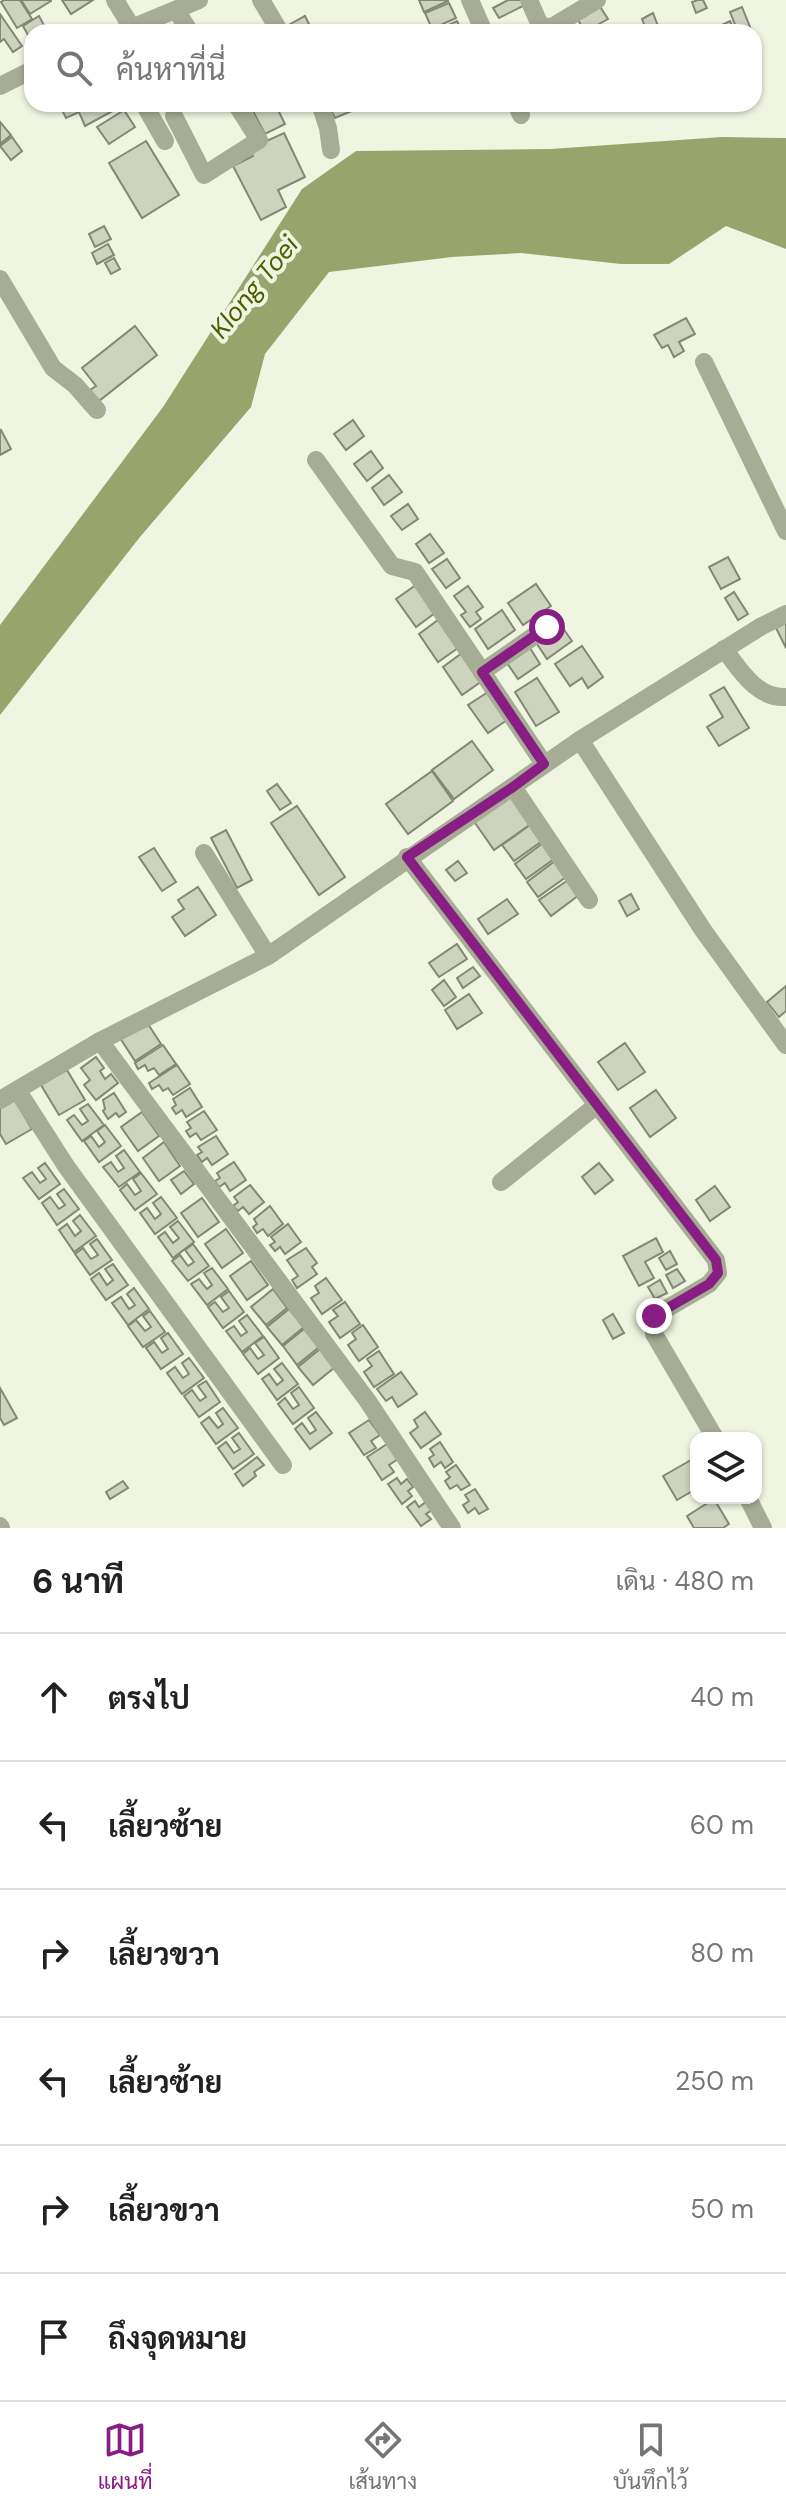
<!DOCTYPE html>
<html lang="th">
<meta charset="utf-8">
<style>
body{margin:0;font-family:"DM Sans",Sarabun,sans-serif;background:#f6f6f6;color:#222}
.controls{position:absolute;right:24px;bottom:24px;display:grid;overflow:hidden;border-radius:16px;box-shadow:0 2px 6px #0004}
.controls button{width:72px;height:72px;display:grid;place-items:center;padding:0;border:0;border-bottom:2px solid #e0e0e0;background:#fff;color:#222;font:40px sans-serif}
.stop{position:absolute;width:24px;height:24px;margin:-18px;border:6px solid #881e84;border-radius:50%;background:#fff}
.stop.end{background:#881e84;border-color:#fff;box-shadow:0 2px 8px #0008}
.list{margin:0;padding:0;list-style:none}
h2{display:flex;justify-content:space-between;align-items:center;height:104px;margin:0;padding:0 32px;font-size:34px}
h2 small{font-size:26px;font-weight:400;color:#767676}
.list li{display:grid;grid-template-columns:52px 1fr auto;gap:24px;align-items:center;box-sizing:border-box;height:128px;padding:0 32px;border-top:2px solid #e0e0e0}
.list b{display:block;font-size:30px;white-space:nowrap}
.list em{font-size:26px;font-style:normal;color:#767676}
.icon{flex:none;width:44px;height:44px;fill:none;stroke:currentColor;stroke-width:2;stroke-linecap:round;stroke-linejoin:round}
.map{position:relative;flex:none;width:786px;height:1528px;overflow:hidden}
.search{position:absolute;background:#fff;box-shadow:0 2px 6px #0004;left:24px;right:24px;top:24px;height:88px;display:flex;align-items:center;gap:20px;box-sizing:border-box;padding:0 28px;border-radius:24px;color:#767676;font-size:30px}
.sheet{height:872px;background:#fff}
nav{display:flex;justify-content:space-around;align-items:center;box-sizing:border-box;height:112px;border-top:2px solid #e0e0e0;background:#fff;font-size:22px;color:#767676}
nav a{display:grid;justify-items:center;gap:4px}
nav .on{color:#881e84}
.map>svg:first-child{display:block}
.water{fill:#97a56d}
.building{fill:#cdd3be;stroke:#838875;stroke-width:2}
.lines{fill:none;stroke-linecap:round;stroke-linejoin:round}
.minor{stroke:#a6ad94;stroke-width:18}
.route{stroke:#881e84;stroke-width:10}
.labels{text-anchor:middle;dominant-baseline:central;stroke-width:8;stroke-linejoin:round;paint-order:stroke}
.water-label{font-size:26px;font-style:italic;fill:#4e5d00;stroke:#eff5e0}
</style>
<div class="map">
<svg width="786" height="1528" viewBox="0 0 786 1528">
<rect width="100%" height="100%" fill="#eff5e0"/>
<path class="water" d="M722,137l64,1v111l-60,-23 -57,38h-48l-100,-11 -69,4 -123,15 -64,82 -14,53 -111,130 -140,178v-90l163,-218 139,-218 54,-38 195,-2z"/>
<g class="building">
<path d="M4,0h16l12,19 -15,9 -16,-26z"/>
<path d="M21,0h30v1l-21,13z"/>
<path d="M62,0h31l-22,14z"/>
<path d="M419,0h29v1l-24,11z"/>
<path d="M508,0h15l2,5 -26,13 -6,-10z"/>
<path d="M698,0h5l4,8 -11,5 -4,-11z"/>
<path d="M449,3l7,15 -24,11 -7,-16z"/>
<path d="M599,5l9,14 -23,13 -8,-14z"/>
<path d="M742,7l10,25h-14l-8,-20z"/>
<path d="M653,13l7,18 -13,1 -5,-13z"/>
<path d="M0,14l22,32 -9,6 -9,-13 -4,3z"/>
<path d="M39,16l6,11 -13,5 -3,5 -6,-11z"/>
<path d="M305,16l8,16h-23l-3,-6z"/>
<path d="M457,21l5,11h-29z"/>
<path d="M730,21l5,11h-23l-1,-2z"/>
<path d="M59,104h60l1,3 -35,19 -6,-14 -13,6z"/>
<path d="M266,104h9l10,20 -20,10 -12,-23z"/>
<path d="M328,104h23l3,6 -19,8z"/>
<path d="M124,110l11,17 -26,17 -12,-17z"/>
<path d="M0,122l11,13 -11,9z"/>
<path d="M284,133l21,44 -27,13 8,17 -25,13 -28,-54 20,-10 -4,-7z"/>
<path d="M12,137l10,14 -11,9 -11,-14z"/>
<path d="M146,141l33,54 -37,23 -33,-55z"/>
<path d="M104,226l7,13 -16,8 -6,-13z"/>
<path d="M108,244l6,11 -17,9 -5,-11z"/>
<path d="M114,258l6,11 -9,5 -6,-11z"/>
<path d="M686,318l9,16 -16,8 5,9 -10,6 -6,-12 -6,3 -8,-13z"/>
<path d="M135,326l22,29 -58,46 -9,-11 6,-4 -14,-18z"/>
<path d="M353,420l11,16 -18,14 -12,-16z"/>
<path d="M1,430l10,19 -11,6v-24z"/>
<path d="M371,451l12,17 -16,13 -13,-17z"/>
<path d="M389,475l13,17 -18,13 -12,-17z"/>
<path d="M408,504l10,15 -16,11 -11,-14z"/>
<path d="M430,534l14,19 -15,10 -13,-19z"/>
<path d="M728,557l12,22 -19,10 -12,-22z"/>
<path d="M447,559l13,19 -14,10 -14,-19z"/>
<path d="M536,584l15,22 -28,19 -15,-22z"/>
<path d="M416,585l19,28 -19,14 -20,-28z"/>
<path d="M468,586l15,21 -7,5 5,7 -11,8 -9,-12 5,-3 -12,-16z"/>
<path d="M734,592l14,22 -10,6 -13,-22z"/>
<path d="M502,610l13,20 -27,19 -13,-20z"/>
<path d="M438,620l20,28 -20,14 -19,-28z"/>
<path d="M786,623v25l-10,-20z"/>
<path d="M560,624l12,17 -25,18 -12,-18z"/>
<path d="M582,646l21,31 -15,11 -6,-10 -12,8 -15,-22z"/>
<path d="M530,648l10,16 -22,15 -11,-16z"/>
<path d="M462,653l20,28 -20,14 -19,-28z"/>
<path d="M537,678l22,34 -23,14 -21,-34z"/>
<path d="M724,687l25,41 -30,18 -12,-19 16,-10 -13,-22z"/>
<path d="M488,692l19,28 -19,13 -20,-28z"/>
<path d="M472,741l21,29 -39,29 -22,-29z"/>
<path d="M432,771l21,30 -45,33 -22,-30z"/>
<path d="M277,784l14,19 -11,7 -13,-19z"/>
<path d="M513,792l21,30 -40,28 -21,-30z"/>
<path d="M297,806l48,71 -26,18 -48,-72z"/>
<path d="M530,825l12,16 -28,20 -12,-16z"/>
<path d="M226,830l26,50 -15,8 -26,-50z"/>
<path d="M543,843l11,16 -28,20 -11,-15z"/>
<path d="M154,848l22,34 -14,9 -23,-34z"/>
<path d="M458,861l9,12 -12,8 -9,-11z"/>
<path d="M555,861l11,16 -28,20 -11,-15z"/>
<path d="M568,880l11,15 -28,21 -12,-16z"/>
<path d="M198,887l18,28 -31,21 -13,-19 12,-8 -6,-9z"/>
<path d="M631,894l8,15 -12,7 -8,-15z"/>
<path d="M507,899l11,15 -30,20 -10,-15z"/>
<path d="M457,944l10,15 -28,18 -10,-14z"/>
<path d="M473,967l7,9 -17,12 -6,-10z"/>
<path d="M444,980l12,17 -12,9 -12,-16z"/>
<path d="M786,986v25l-7,6 -12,-15z"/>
<path d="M469,994l13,19 -25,16 -12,-19z"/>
<path d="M146,1021l15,23 -26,17 -15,-23z"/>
<path d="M625,1043l20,29 -27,18 -20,-28z"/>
<path d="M163,1045l13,19 -17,11 -5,-7 -6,3 -3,-6 -7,4 -3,-6z"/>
<path d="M96,1057l8,11 -4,3 5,8 6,-5 7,9 -22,17 -12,-15 6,-5 -9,-12z"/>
<path d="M177,1065l13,19 -17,11 -5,-7 -5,3 -4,-6 -7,4 -3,-6z"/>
<path d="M67,1070l18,30 -26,15 -18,-30z"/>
<path d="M190,1088l12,19 -16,10 -4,-7 -6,4 -4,-6 4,-3 -3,-6z"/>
<path d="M656,1090l20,28 -26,19 -20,-29z"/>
<path d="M114,1093l12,19 -7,5 -3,-4 -8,6 -5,-8 2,-2 -2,-9z"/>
<path d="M14,1099l18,30 -26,15 -6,-10v-26z"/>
<path d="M88,1104l16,21 -22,16 -15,-21 7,-5 8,10 6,-4 -8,-12z"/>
<path d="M204,1111l13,19 -16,10 -5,-7 -6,4 -4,-6 5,-3 -4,-6z"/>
<path d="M142,1112l17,24 -21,15 -17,-24z"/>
<path d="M105,1125l16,21 -22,16 -15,-21 7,-5 8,11 6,-5 -8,-11z"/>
<path d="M216,1136l12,18 -16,11 -5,-7 -5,4 -5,-7 5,-3 -4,-5z"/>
<path d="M164,1142l16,24 -21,15 -16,-23z"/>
<path d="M124,1150l16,22 -21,15 -16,-20 8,-5 7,10 6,-4 -8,-12z"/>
<path d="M234,1162l12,18 -16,11 -5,-8 -6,4 -4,-6 5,-3 -3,-5z"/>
<path d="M45,1163l15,21 -21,15 -16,-21 9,-6 8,11 6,-4 -8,-11z"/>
<path d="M599,1163l14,17 -18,14 -13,-17z"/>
<path d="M184,1171l10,13 -13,10 -10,-14z"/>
<path d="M141,1173l16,21 -22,16 -15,-20 7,-6 8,11 6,-4 -8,-12z"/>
<path d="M250,1185l14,17 -15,12 -6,-7 -5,4 -5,-5 5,-4 -4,-5z"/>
<path d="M715,1186l15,21 -20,14 -14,-21z"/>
<path d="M64,1189l15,20 -22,16 -15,-22 8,-6 9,12 6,-4 -8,-11z"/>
<path d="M161,1197l16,21 -22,16 -15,-21 7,-5 8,11 6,-5 -8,-11z"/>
<path d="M202,1198l17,24 -21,15 -17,-24z"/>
<path d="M270,1206l13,18 -15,12 -5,-7 -6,4 -4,-6 4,-3 -3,-5z"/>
<path d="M80,1215l16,21 -22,16 -15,-22 8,-6 8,12 6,-5 -8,-10z"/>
<path d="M178,1221l16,21 -21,16 -15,-21 7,-5 8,11 6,-5 -9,-11z"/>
<path d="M288,1224l13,18 -16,12 -5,-7 -5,4 -5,-6 5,-3 -4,-5z"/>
<path d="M226,1229l17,24 -21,15 -17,-24z"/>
<path d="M656,1238l7,14 -18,10 9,16 -15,8 -16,-30z"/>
<path d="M97,1239l15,21 -22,15 -15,-21 8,-6 8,11 7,-4 -8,-11z"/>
<path d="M193,1244l16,22 -21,15 -16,-20 8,-6 8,11 6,-4 -9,-12z"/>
<path d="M306,1248l11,15 -5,4 5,7 -20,14 -5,-8 6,-4 -11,-16z"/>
<path d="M670,1251l7,13 -11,6 -7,-12z"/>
<path d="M251,1261l17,24 -21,15 -17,-24z"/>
<path d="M113,1264l15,21 -22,15 -15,-21 8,-6 8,12 6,-5 -8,-11z"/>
<path d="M212,1268l16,21 -21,16 -16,-21 8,-5 8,10 5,-4 -8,-12z"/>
<path d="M677,1269l8,12 -12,7 -7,-13z"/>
<path d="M326,1278l16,22 -20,14 -11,-16 8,-5 -4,-7z"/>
<path d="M660,1280l7,13 -12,6 -7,-12z"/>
<path d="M134,1288l15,21 -21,16 -16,-22 9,-6 8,12 6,-4 -8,-11z"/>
<path d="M273,1289l14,19 -21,17 -15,-18z"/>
<path d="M229,1291l15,21 -21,16 -15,-21 7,-5 8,10 6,-4 -8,-11z"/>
<path d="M345,1302l15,22 -20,14 -11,-16 9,-6 -5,-6z"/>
<path d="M289,1309l15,18 -22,18 -15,-18z"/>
<path d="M150,1311l15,21 -22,15 -15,-21 8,-6 9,11 6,-4 -8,-11z"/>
<path d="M613,1314l11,19 -11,6 -10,-19z"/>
<path d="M247,1315l16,21 -21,16 -16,-21 8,-5 7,10 6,-4 -8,-11z"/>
<path d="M363,1325l15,22 -19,14 -11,-16 8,-6 -4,-6z"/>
<path d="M304,1329l15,18 -22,18 -14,-19z"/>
<path d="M168,1333l15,21 -22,15 -15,-21 8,-6 8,11 6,-4 -7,-11z"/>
<path d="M264,1337l15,21 -21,16 -15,-20 7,-6 8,11 6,-4 -9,-12z"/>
<path d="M320,1349l15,18 -22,18 -15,-18z"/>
<path d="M379,1351l15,23 -20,13 -10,-15 8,-6 -5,-7z"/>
<path d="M189,1358l15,20 -22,16 -15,-21 8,-6 8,11 6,-4 -7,-11z"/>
<path d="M282,1363l16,21 -21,16 -15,-21 7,-5 8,11 6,-5 -9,-11z"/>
<path d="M401,1372l16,22 -19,13 -6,-10 -6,4 -9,-12z"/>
<path d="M206,1381l14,21 -21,15 -15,-21 8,-6 8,11 6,-4 -8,-11z"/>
<path d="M299,1387l15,21 -21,16 -15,-20 7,-6 8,11 6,-4 -8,-12z"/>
<path d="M0,1388l17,30 -13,7 -4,-7z"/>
<path d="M223,1408l15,20 -22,16 -15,-21 8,-6 9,11 5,-4 -7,-11z"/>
<path d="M316,1412l16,21 -22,16 -15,-20 7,-6 8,11 6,-4 -8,-12z"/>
<path d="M425,1412l16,22 -20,14 -11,-15 8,-6 -4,-7z"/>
<path d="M369,1420l11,15 -9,6 5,7 -12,7 -15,-22z"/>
<path d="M239,1433l15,21 -21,15 -15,-21 8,-6 8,11 6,-4 -8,-11z"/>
<path d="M440,1442l13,20 -8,6 -4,-6 -7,5 -5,-9 5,-3 -4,-6z"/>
<path d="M387,1444l11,15 -9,6 5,7 -12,8 -15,-23z"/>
<path d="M257,1457l7,8 -10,7 2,4 -13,10 -8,-12z"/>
<path d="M691,1460l5,9v20l-19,11 -14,-24z"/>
<path d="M456,1465l14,20 -9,5 -4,-5 -7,4 -5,-8 5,-4 -4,-5z"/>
<path d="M397,1478l4,6 6,-5 6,8 -5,4 4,5 -10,8 -14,-20z"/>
<path d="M123,1481l5,7 -18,11 -4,-7z"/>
<path d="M475,1489l13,20 -9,5 -4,-6 -7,5 -5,-8 6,-4 -4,-6z"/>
<path d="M714,1499l15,25 -6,4h-29l-7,-12z"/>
<path d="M415,1501l4,6 7,-5 6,8 -6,4 5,5 -10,7 -14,-19z"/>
</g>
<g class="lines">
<g class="minor">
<path d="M115,0l17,28"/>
<path d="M261,0l19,32"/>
<path d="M470,0l14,32"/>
<path d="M529,0l10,23 6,4h7l45,-27"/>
<path d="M176,10l14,22"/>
<path d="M122,32l77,-32"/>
<path d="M0,86l32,-16"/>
<path d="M144,104l21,37"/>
<path d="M320,104l8,24 3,22"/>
<path d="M516,104l5,11"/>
<path d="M174,116l30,59 55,-35 -23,-36"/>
<path d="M0,279l53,89 22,17 22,25"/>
<path d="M704,362l82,169"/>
<path d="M316,460l76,106 23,6 129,192"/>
<path d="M724,649c16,21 33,50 62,48"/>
<path d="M482,672l65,-45"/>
<path d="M580,740l123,190 83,115"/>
<path d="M513,787l76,113"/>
<path d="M204,853l64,103"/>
<path d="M407,857l309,403 2,13 -9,11 -55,32v18l61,104"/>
<path d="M100,1041l267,359 85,128"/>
<path d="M18,1091l48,75 217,299"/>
<path d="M0,1100l100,-59 168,-85 312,-216 182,-114 24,-12"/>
<path d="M501,1182l96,-77"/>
<path d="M748,1498l15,30"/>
<path d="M0,1526l1,2"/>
</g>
</g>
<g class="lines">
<path class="route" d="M547,627l-65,45 62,92 -31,23 -106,70 309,403 2,13 -9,11 -55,32"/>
</g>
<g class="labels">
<g class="water-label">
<text transform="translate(254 287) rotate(-51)">Klong Toei</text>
</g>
</g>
</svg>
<div class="controls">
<button><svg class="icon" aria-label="layers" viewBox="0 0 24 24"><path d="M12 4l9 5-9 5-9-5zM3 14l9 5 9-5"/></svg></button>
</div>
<div class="stop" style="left:547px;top:627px"></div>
<div class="stop end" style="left:654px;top:1316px"></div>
<div class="search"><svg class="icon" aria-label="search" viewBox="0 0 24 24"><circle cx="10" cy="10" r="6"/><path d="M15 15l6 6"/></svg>ค้นหาที่นี่</div>
</div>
<section class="sheet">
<h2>6 นาที<small>เดิน · 480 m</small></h2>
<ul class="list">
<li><svg class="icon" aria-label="ahead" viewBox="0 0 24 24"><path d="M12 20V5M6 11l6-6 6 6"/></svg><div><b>ตรงไป</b></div><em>40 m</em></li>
<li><svg class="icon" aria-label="left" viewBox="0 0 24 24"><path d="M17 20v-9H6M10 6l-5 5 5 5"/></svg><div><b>เลี้ยวซ้าย</b></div><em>60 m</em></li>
<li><svg class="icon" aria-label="right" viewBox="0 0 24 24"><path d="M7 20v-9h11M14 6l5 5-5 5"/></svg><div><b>เลี้ยวขวา</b></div><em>80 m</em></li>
<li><svg class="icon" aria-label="left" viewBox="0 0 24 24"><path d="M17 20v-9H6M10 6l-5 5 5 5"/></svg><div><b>เลี้ยวซ้าย</b></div><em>250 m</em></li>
<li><svg class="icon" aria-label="right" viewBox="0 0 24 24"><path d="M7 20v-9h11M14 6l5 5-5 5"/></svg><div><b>เลี้ยวขวา</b></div><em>50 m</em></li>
<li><svg class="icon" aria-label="arrive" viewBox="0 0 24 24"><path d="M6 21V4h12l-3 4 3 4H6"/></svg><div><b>ถึงจุดหมาย</b></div></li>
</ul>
</section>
<nav>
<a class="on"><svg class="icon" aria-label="map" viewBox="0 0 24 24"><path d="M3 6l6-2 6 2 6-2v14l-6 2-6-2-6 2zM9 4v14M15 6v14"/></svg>แผนที่</a>
<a><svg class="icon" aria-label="directions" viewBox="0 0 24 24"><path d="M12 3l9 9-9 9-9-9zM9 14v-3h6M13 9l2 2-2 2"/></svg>เส้นทาง</a>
<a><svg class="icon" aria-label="saved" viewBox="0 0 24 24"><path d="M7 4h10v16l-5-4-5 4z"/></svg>บันทึกไว้</a>
</nav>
